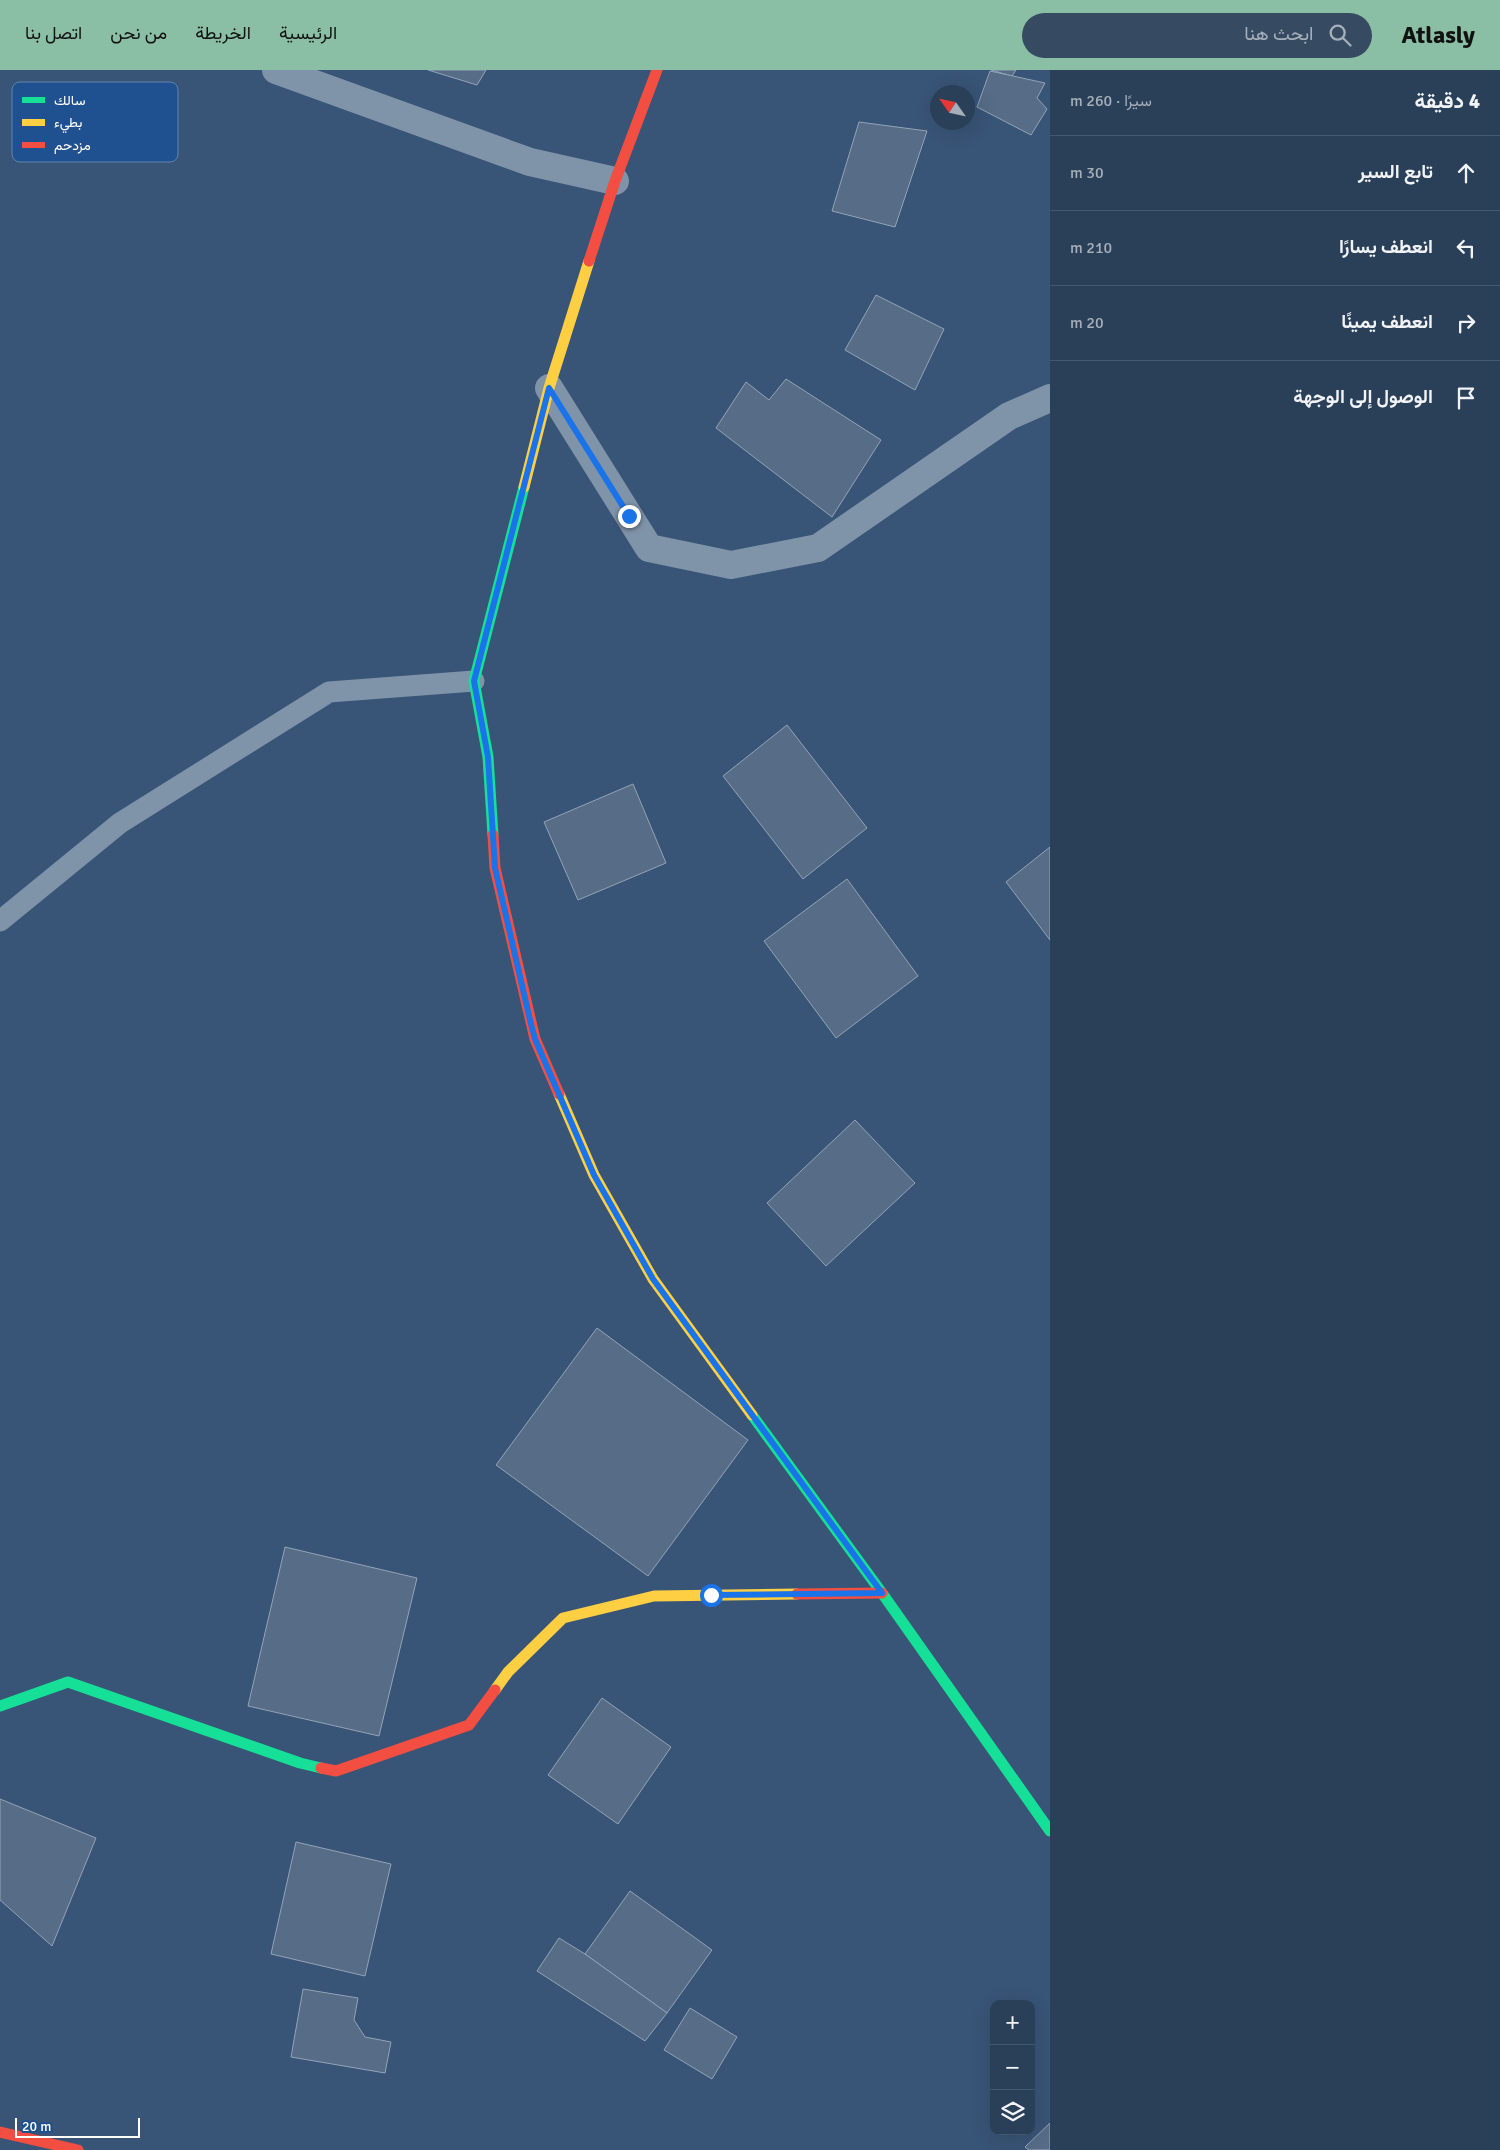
<!DOCTYPE html>
<html lang="ar">
<meta charset="utf-8">
<style>
body{margin:0;font-family:Signika,Vazirmatn,sans-serif;background:#364a61;color:#f1f3f6;direction:rtl}
.controls{position:absolute;right:15px;bottom:15px;display:grid;overflow:hidden;border-radius:10px;box-shadow:0 5px 20px #0002}
.controls button{width:45px;height:45px;display:grid;place-items:center;padding:0;border:0;border-bottom:1px solid #46586e;background:#2a3f58;color:#f1f3f6;font:25px sans-serif}
.compass{position:absolute;left:930px;top:15px;width:45px;height:45px;border-radius:50%;background:#2a3f58;box-shadow:0 5px 20px #0002;rotate:304deg}
.scale{position:absolute;left:15px;bottom:12px;width:125px;box-sizing:border-box;padding-left:5px;border:2px solid #fff;border-top:0;font-size:14px;line-height:18px;white-space:nowrap;color:#fff;-webkit-text-stroke:4px #1f508f;paint-order:stroke}
.stop{position:absolute;width:15px;height:15px;margin:-11px;border:4px solid #1a73e8;border-radius:50%;background:#fff}
.stop.end{background:#1a73e8;border-color:#fff;box-shadow:0 1px 5px #0008}
.list{margin:0;padding:0;list-style:none}
h2{display:flex;justify-content:space-between;align-items:center;height:65px;margin:0;padding:0 20px;font-size:21px}
h2 small{font-size:16px;font-weight:400;color:#a5afba}
.list li{display:grid;grid-template-columns:32px 1fr auto;gap:15px;align-items:center;box-sizing:border-box;height:75px;padding:0 20px;border-top:1px solid #46586e}
.list b{display:block;font-size:19px;white-space:nowrap}
.list em{font-size:16px;font-style:normal;color:#a5afba}
.icon{flex:none;width:28px;height:28px;fill:none;stroke:currentColor;stroke-width:2;stroke-linecap:round;stroke-linejoin:round}
.map{position:relative;flex:none;width:1050px;height:2080px;overflow:hidden;direction:ltr}
header{display:flex;align-items:center;gap:30px;box-sizing:border-box;height:70px;padding:0 25px;background:#8abfa5;color:#111}
header strong{font-size:24px}
nav{display:flex;gap:28px;margin-inline-start:auto;font-size:18px}
.search{width:350px;height:45px;background:#364a61;display:flex;align-items:center;gap:12px;box-sizing:border-box;padding:0 18px;border-radius:28px;color:#a5afba;font-size:19px}
main{display:flex}
aside{flex:1;background:#2a3f58}
.map>svg:first-child{display:block}
.building{fill:#566c87;stroke:#94a4b7}
.lines{fill:none;stroke-linecap:round;stroke-linejoin:round}
.lane{stroke:#7f93a9;stroke-width:21}
.street{stroke:#7f93a9;stroke-width:28}
.fast{stroke:#16e098;stroke-width:11}
.slow{stroke:#ffcf43;stroke-width:11}
.jam{stroke:#f24e42;stroke-width:11}
.route{stroke:#1a73e8;stroke-width:6}
.key{fill:#1f508f;stroke:#6284b1;stroke-width:1}
.key-label{font-size:14px;fill:#fff}
</style>
<header>
<strong>Atlasly</strong>
<div class="search"><svg class="icon" aria-label="search" viewBox="0 0 24 24"><circle cx="10" cy="10" r="6"/><path d="M15 15l6 6"/></svg>ابحث هنا</div>
<nav><a>الرئيسية</a><a>الخريطة</a><a>من نحن</a><a>اتصل بنا</a></nav>
</header>
<main>
<aside>
<h2>4 دقيقة<small>سيرًا · 260 m</small></h2>
<ul class="list">
<li><svg class="icon" aria-label="ahead" viewBox="0 0 24 24"><path d="M12 20V5M6 11l6-6 6 6"/></svg><div><b>تابع السير</b></div><em>30 m</em></li>
<li><svg class="icon" aria-label="left" viewBox="0 0 24 24"><path d="M17 20v-9H6M10 6l-5 5 5 5"/></svg><div><b>انعطف يسارًا</b></div><em>210 m</em></li>
<li><svg class="icon" aria-label="right" viewBox="0 0 24 24"><path d="M7 20v-9h11M14 6l5 5-5 5"/></svg><div><b>انعطف يمينًا</b></div><em>20 m</em></li>
<li><svg class="icon" aria-label="arrive" viewBox="0 0 24 24"><path d="M6 21V4h12l-3 4 3 4H6"/></svg><div><b>الوصول إلى الوجهة</b></div></li>
</ul>
</aside>
<div class="map">
<svg width="1050" height="2080" viewBox="0 0 1050 2080">
<rect width="100%" height="100%" fill="#385476"/>
<g class="building">
<path d="M428,0h58l-9,15z"/>
<path d="M991,0h25l-4,6z"/>
<path d="M990,1l55,12 -8,15 10,11 -16,26 -54,-28z"/>
<path d="M859,52l68,9 -32,96 -63,-16z"/>
<path d="M876,225l68,34 -29,61 -70,-40z"/>
<path d="M786,309l95,61 -49,77 -116,-89 30,-46 23,18z"/>
<path d="M787,655l80,103 -64,51 -80,-103z"/>
<path d="M633,714l33,79 -88,37 -34,-78z"/>
<path d="M1050,777v93l-44,-58z"/>
<path d="M847,809l71,97 -82,62 -72,-97z"/>
<path d="M855,1050l60,63 -89,83 -59,-63z"/>
<path d="M597,1258l151,112 -100,136 -152,-111z"/>
<path d="M285,1477l132,31 -38,158 -131,-30z"/>
<path d="M602,1628l69,49 -53,77 -70,-49z"/>
<path d="M0,1729l96,39 -44,108 -52,-46z"/>
<path d="M296,1772l95,22 -26,112 -94,-22z"/>
<path d="M630,1821l82,59 -45,63 -82,-59z"/>
<path d="M559,1868l26,16 82,59 -22,28 -108,-70z"/>
<path d="M303,1919l55,9 -4,22 11,17 26,5 -6,31 -94,-16z"/>
<path d="M690,1938l47,29 -25,42 -48,-29z"/>
<path d="M1050,2053v27h-21l-4,-3z"/>
</g>
<g class="lines">
<path class="lane" d="M0,851l120,-98 209,-131 145,-11"/>
<g class="street">
<path d="M276,0l254,92 85,19"/>
<path d="M549,318l100,160 82,17 87,-17 191,-132 41,-18"/>
</g>
<g class="fast">
<path d="M493,765l-5,-78 -14,-76 50,-194"/>
<path d="M752,1345l130,178 168,238"/>
<path d="M0,1636l68,-24 232,81 21,5"/>
</g>
<g class="slow">
<path d="M524,417l25,-99 40,-127"/>
<path d="M559,1024l35,81 59,104 99,136"/>
<path d="M495,1620l13,-18 55,-54 91,-22 143,-2"/>
</g>
<g class="jam">
<path d="M589,191l26,-80 42,-111"/>
<path d="M493,765l2,33 40,171 24,55"/>
<path d="M797,1524l85,-1"/>
<path d="M321,1698l15,3 133,-46 26,-35"/>
<path d="M0,2062l78,18"/>
</g>
</g>
<g class="lines">
<path class="route" d="M629,446l-80,-128 -75,293 14,76 7,111 35,152 5,19 59,136 59,104 229,314 -171,2"/>
</g>
<rect x="12" y="12" width="166" height="80" rx="8" class="key"/>
<rect x="22" y="27" width="23" height="6" fill="#16e098"/>
<rect x="22" y="49" width="23" height="7" fill="#ffcf43"/>
<rect x="22" y="72" width="23" height="6" fill="#f24e42"/>
<g class="key-label">
<text x="54" y="35">سالك</text>
<text x="54" y="57">بطيء</text>
<text x="54" y="80">مزدحم</text>
</g>
</svg>
<div class="controls">
<button>+</button>
<button>−</button>
<button><svg class="icon" aria-label="layers" viewBox="0 0 24 24"><path d="M12 4l9 5-9 5-9-5zM3 14l9 5 9-5"/></svg></button>
</div>
<svg class="compass" viewBox="-18 -18 36 36"><path d="M0-13l5 13h-10z" fill="#e53935"/><path d="M0 13l5-13h-10z" fill="#a5afba"/></svg>
<div class="scale">20 m</div>
<div class="stop" style="left:711px;top:1525px"></div>
<div class="stop end" style="left:629px;top:446px"></div>
</div>
</main>
